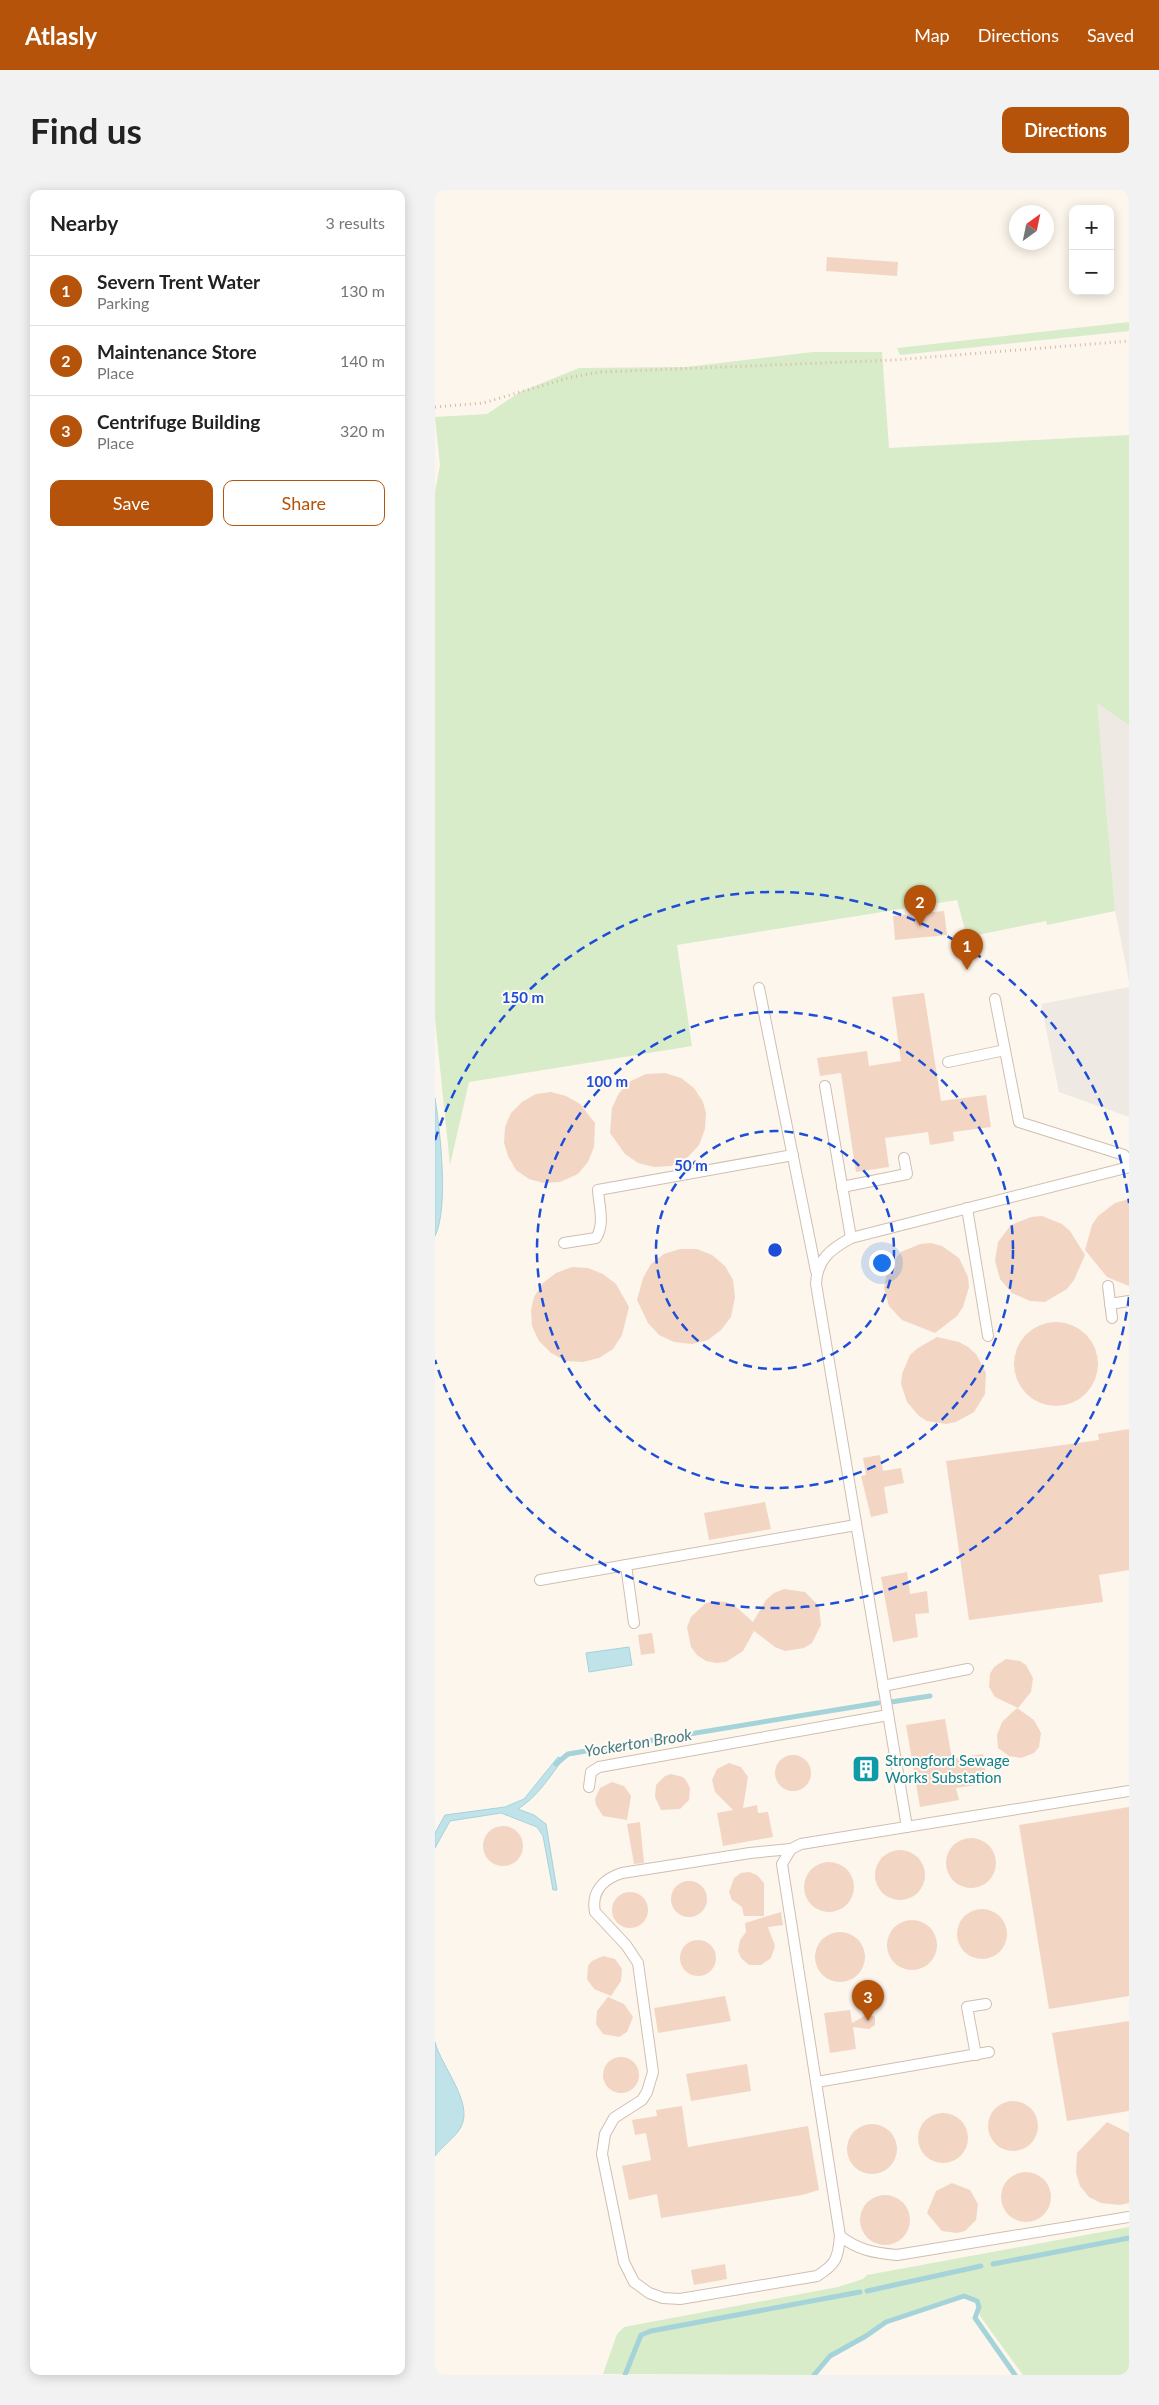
<!DOCTYPE html>
<meta charset="utf-8">
<style>
body{margin:0;font-family:Lato,sans-serif;background:#f2f2f2;color:#222}
.controls{position:absolute;right:15px;top:15px;display:grid;overflow:hidden;border-radius:10px;box-shadow:0 2px 12px #0003}
.controls button{width:45px;height:45px;display:grid;place-items:center;padding:0;border:0;border-bottom:1px solid #e0e0e0;background:#fff;color:#222;font:25px sans-serif}
.compass{position:absolute;left:574px;top:15px;width:45px;height:45px;border-radius:50%;background:#fff;box-shadow:0 2px 12px #0003;rotate:33deg}
.you{position:absolute;left:446px;top:1072px;width:18px;height:18px;margin:-12px;border:4px solid #fff;border-radius:50%;background:#1a73e8;box-shadow:0 0 0 8px #1a73e833}
.badge{display:grid;place-items:center;width:32px;height:32px;border-radius:50%;background:#b45309;color:#fff;font-size:16px;font-weight:700}
.pin{position:absolute;translate:-50% -41px;filter:drop-shadow(0 1px 2px #0008)}
.pin::after{content:'';position:absolute;top:26px;width:18px;height:15px;background:inherit;clip-path:polygon(0 0,100% 0,50% 100%)}
.list{margin:0;padding:0;list-style:none}
h2{display:flex;justify-content:space-between;align-items:center;height:65px;margin:0;padding:0 20px;font-size:21px}
h2 small{font-size:16px;font-weight:400;color:#767676}
.list li{display:grid;grid-template-columns:32px 1fr auto;gap:15px;align-items:center;box-sizing:border-box;height:70px;padding:0 20px;border-top:1px solid #e0e0e0}
.list b{display:block;font-size:19px;white-space:nowrap}
.list p{margin:0;font-size:16px;white-space:nowrap;color:#767676}
.list em{font-size:16px;font-style:normal;color:#767676}
.actions{display:flex;gap:10px;padding:15px 20px}
.actions a{flex:1;padding:11px 0;border:1px solid #b45309;border-radius:10px;text-align:center;font-size:18px;color:#b45309}
.actions .main{background:#b45309;color:#fff}
.map{position:relative;flex:none;width:694px;height:2185px;overflow:hidden;border-radius:10px}
header{display:flex;align-items:center;gap:30px;box-sizing:border-box;height:70px;padding:0 25px;background:#b45309;color:#fff}
header strong{font-size:24px}
nav{display:flex;gap:28px;margin-inline-start:auto;font-size:18px}
.intro{display:flex;align-items:center;justify-content:space-between;box-sizing:border-box;height:120px;padding:0 30px}
h1{margin:0;font-size:35px}
.button{padding:12px 22px;border-radius:10px;background:#b45309;color:#fff;font-size:18px;font-weight:700}
main{display:flex;gap:30px;padding:0 30px}
aside{flex:1;background:#fff;border-radius:10px;box-shadow:0 2px 12px #0003}
.map>svg:first-child{display:block}
.industrial{fill:#efe9e4}
.green{fill:#d8ecc9}
.water{fill:#bfe3e8;stroke:#a5d3da}
.lines{fill:none;stroke-linecap:round;stroke-linejoin:round}
.stream{stroke:#a5d3da;stroke-width:5}
.building{fill:#f3d5c3}
.lane-casing{stroke:#d1beb0;stroke-width:12}
.path{stroke:#d9b8a5;stroke-width:3;stroke-dasharray:1 4;stroke-linecap:butt}
.lane{stroke:#fff;stroke-width:10}
.ring{fill:none;stroke:#1d4ed8;stroke-width:2.5;stroke-dasharray:9 6}
.labels{text-anchor:middle;dominant-baseline:central;stroke-width:4;stroke-linejoin:round;paint-order:stroke}
.culture-label{font-size:15px;fill:#0d838f;stroke:#fffaf3;text-anchor:start}
.water-label{font-size:16px;font-style:italic;fill:#437c86;stroke:#fffaf3}
.centre{fill:#1d4ed8;stroke:#fffaf3;stroke-width:2.5}
.ring-label{font-size:15px;text-anchor:middle;font-weight:bold;fill:#1d4ed8;stroke:#fffaf3;stroke-width:4;stroke-linejoin:round;paint-order:stroke}
</style>
<header>
<strong>Atlasly</strong>
<nav><a>Map</a><a>Directions</a><a>Saved</a></nav>
</header>
<div class="intro"><h1>Find us</h1><a class="button">Directions</a></div>
<main>
<aside>
<h2>Nearby<small>3 results</small></h2>
<ul class="list">
<li><span class="badge">1</span><div><b>Severn Trent Water</b><p>Parking</p></div><em>130 m</em></li>
<li><span class="badge">2</span><div><b>Maintenance Store</b><p>Place</p></div><em>140 m</em></li>
<li><span class="badge">3</span><div><b>Centrifuge Building</b><p>Place</p></div><em>320 m</em></li>
</ul>
<div class="actions"><a class="main">Save</a><a>Share</a></div>
</aside>
<div class="map">
<svg width="694" height="2185" viewBox="0 0 694 2185">
<rect width="100%" height="100%" fill="#fdf6ec"/>
<g class="industrial">
<path d="M694,459v332l-14,-70 -23,-257z"/>
<path d="M694,797v130l-70,-25 -18,-88z"/>
</g>
<g class="green">
<path d="M694,132v9l-229,24 -3,-7z"/>
<path d="M378,162h69l7,96 240,-13v290l-32,-22 18,208 -68,14 -1,-4 -79,16 -10,-37 -280,45 15,101 -223,36 -19,83 -15,-146v-527l5,-27 -5,-48 52,-3 33,-22 59,-24 107,-1z"/>
<path d="M694,2037v148h-106l-43,-59 -3,-15 -14,-5 -77,26 -20,14 -36,20 -16,19 -211,-1 14,-40 7,-7 214,-40 25,-8 4,-4z"/>
</g>
<g class="water">
<path d="M0,908c5,32 14,110 0,138z"/>
<path d="M194,1457l3,18 -43,7 -3,-19z"/>
<path d="M123,1567l5,2c-14,19 -25,37 -45,50l16,6 12,9 11,66h-4l-10,-54 -6,-9 -36,-14 -51,8 -15,27v-15l10,-18 60,-8 19,-8z"/>
<path d="M0,1852c6,24 39,61 26,85 -6,11 -19,19 -26,29z"/>
</g>
<g class="lines">
<g class="stream">
<path d="M456,1512l39,-6"/>
<path d="M121,1574l12,-10 310,-51"/>
<path d="M558,2074l136,-26"/>
<path d="M432,2101l114,-25"/>
<path d="M190,2185l16,-40 10,-4 209,-39"/>
<path d="M379,2185l16,-19 36,-20 20,-14 78,-26 13,5 2,6 -4,11 40,57"/>
</g>
</g>
<g class="building">
<path d="M392,67l71,5 -1,14 -71,-5z"/>
<path d="M509,721l3,24 -52,5 -2,-24z"/>
<path d="M489,803l17,108 45,-6 5,32 -38,5 1,9 -24,4 -2,-13 -43,6 4,29 -33,5 -15,-99 -21,3 -3,-18 50,-7 2,15 32,-5 -9,-64z"/>
<path d="M230,883l16,5 13,10 9,14 3,11 -1,16 -6,16 -11,12 -17,9 -17,1 -16,-4 -13,-9 -15,-21 2,-25 7,-15 12,-12 15,-7z"/>
<path d="M116,902l15,4 14,8 15,19 -1,24 -6,15 -10,12 -18,8 -16,1 -15,-4 -13,-9 -8,-14 -4,-13 1,-16 6,-14 11,-11 14,-8z"/>
<path d="M694,1009v87l-22,-9 -22,-27 7,-25 6,-9 17,-13z"/>
<path d="M607,1026l20,8 8,7 15,24 -11,25 -7,9 -22,13 -15,-1 -18,-8 -12,-14 -5,-18 3,-19 13,-17 20,-8z"/>
<path d="M496,1053l11,3 17,12 9,19 1,10 -6,20 -6,9 -22,17 -33,-13 -13,-14 -5,-18 4,-20 13,-16 19,-8z"/>
<path d="M245,1059h17l15,6 13,11 8,14 2,17 -4,20 -10,13 -13,10 -16,4 -18,-2 -15,-7 -11,-12 -11,-23 6,-22 8,-14 13,-10z"/>
<path d="M137,1077l16,1 15,6 13,10 13,23 -7,28 -9,14 -14,9 -16,4 -17,-1 -15,-8 -12,-12 -7,-15 -1,-16 3,-13 9,-14 13,-10z"/>
<circle cx="621" cy="1174" r="42"/>
<path d="M502,1147l22,5 9,5 8,7 10,19 -1,21 -11,18 -18,10 -10,2 -19,-3 -8,-5 -12,-14 -6,-18 1,-10 8,-19 8,-7z"/>
<path d="M694,1239v141l-30,5 4,27 -134,18 -23,-159 153,-21 -1,-6z"/>
<path d="M445,1265l3,16 18,-3 3,15 -20,4 4,26 -17,4 -10,-41 5,-1 -3,-17z"/>
<path d="M330,1312l6,27 -62,11 -5,-27z"/>
<path d="M472,1382l3,22 17,-3 2,22 -14,1 3,23 -25,5 -12,-65z"/>
<path d="M349,1399l21,3 14,14 2,19 -9,18 -8,5 -19,3 -10,-4 -21,-16 -11,20 -17,11 -10,1 -10,-2 -9,-6 -6,-8 -4,-20 4,-10 15,-14 10,-2 10,1 9,4 18,16 13,-22 8,-7z"/>
<path d="M217,1443l3,20 -14,2 -3,-20z"/>
<path d="M571,1469l14,2 6,4 7,13 -2,14 -13,16 -23,-11 -6,-10 1,-13 4,-7z"/>
<path d="M582,1518l17,12 7,13 -2,14 -5,6 -13,5 -12,-2 -11,-8 -1,-13 5,-13z"/>
<path d="M510,1529l7,40 31,-5 4,29 -31,5 3,12 -39,7 -14,-82z"/>
<circle cx="358" cy="1583" r="18"/>
<path d="M440,1566l4,21 -14,2 -1,-2 -8,1 -3,-16z"/>
<path d="M294,1573l12,4 7,10 -5,31 14,-3 1,8 10,-1 5,25 -50,9 -6,-33 16,-3 -18,-18 -3,-12 5,-11z"/>
<path d="M236,1584l12,3 4,5 3,6 -1,12 -9,9 -19,1 -6,-13 1,-12 9,-9z"/>
<path d="M177,1592l12,4 7,10 -4,24 -24,-4 -7,-11 -1,-6 5,-11z"/>
<path d="M694,1617v189l-80,13 -30,-184z"/>
<path d="M205,1632l4,41 -10,1 -7,-40z"/>
<circle cx="68" cy="1656" r="20"/>
<circle cx="536" cy="1673" r="25"/>
<circle cx="465" cy="1685" r="25"/>
<circle cx="394" cy="1697" r="25"/>
<path d="M314,1682l8,3 7,8v33h-20l-2,-9 -10,-7 -3,-8 5,-14 7,-5z"/>
<circle cx="254" cy="1709" r="18"/>
<circle cx="195" cy="1720" r="18"/>
<circle cx="547" cy="1744" r="25"/>
<path d="M346,1722l2,13 -15,2 7,19 -4,12 -10,7h-12l-8,-7 -3,-7 2,-11 6,-8 -1,-9z"/>
<circle cx="477" cy="1755" r="25"/>
<circle cx="405" cy="1767" r="25"/>
<circle cx="263" cy="1768" r="18"/>
<path d="M168,1766l12,3 7,10 -1,12 -10,15 -17,-7 -7,-10 1,-13 4,-5z"/>
<path d="M290,1806l6,25 -73,12 -4,-25z"/>
<path d="M173,1807l16,7 9,13 -6,15 -8,5 -16,-3 -7,-10 1,-13z"/>
<path d="M415,1820l2,13 16,-9 7,3v8l-6,4 -16,-2 3,22 -26,4 -6,-40z"/>
<path d="M694,1831v90l-62,10 -15,-88z"/>
<circle cx="186" cy="1885" r="18"/>
<path d="M312,1874l4,27 -60,10 -5,-27z"/>
<circle cx="578" cy="1936" r="25"/>
<path d="M247,1916l6,41 120,-21 11,64 -17,5 -141,23 -4,-24 -28,6 -7,-34 29,-6 -5,-27 -11,2 -3,-15 25,-4 -1,-6z"/>
<circle cx="508" cy="1948" r="25"/>
<path d="M672,1932l22,11v70l-9,2 -19,-2 -12,-6 -9,-11 -4,-13 1,-20z"/>
<circle cx="437" cy="1959" r="25"/>
<circle cx="591" cy="2007" r="25"/>
<path d="M517,1993l18,7 8,14 -2,16 -11,11 -8,2 -15,-2 -15,-18 9,-22z"/>
<circle cx="450" cy="2030" r="25"/>
<path d="M290,2074l2,15 -33,6 -3,-15z"/>
</g>
<g class="lines">
<defs>
<g id="lane">
<path d="M324,798l57,283"/>
<path d="M560,809l24,123 105,33 5,10"/>
<path d="M513,872l57,-12"/>
<path d="M390,896l26,152"/>
<path d="M407,997l65,-13 -3,-16"/>
<path d="M532,1018l21,128"/>
<path d="M129,1053l32,-5c9,-14 3,-32 2,-48l195,-35"/>
<path d="M673,1096l4,32"/>
<path d="M675,1114l19,-3"/>
<path d="M191,1375l8,58"/>
<path d="M105,1390l316,-55"/>
<path d="M448,1496l85,-17"/>
<path d="M154,1597l2,-15 8,-5 289,-52"/>
<path d="M694,1601l-328,53 -10,5 -9,15 58,372c18,14 34,17 57,19l232,-38"/>
<path d="M472,1637l-91,-543c1,-25 15,-35 35,-46l278,-71"/>
<path d="M356,1659l-41,4 -128,20c-19,6 -31,19 -27,39l31,33 12,18 15,109 -6,20 -5,8 -28,18 -9,16 -3,20 22,108 10,20 15,11 14,5 17,1 137,-23c19,-12 21,-17 23,-40"/>
<path d="M541,1865l-9,-48 19,-3"/>
<path d="M382,1892l172,-30"/>
</g>
</defs>
<use href="#lane" class="lane-casing"/>
<path class="path" d="M0,217l48,-4 88,-26 30,-5 293,-12 235,-19"/>
<use href="#lane" class="lane"/>
</g>
<g class="ring">
<circle cx="340" cy="1060" r="119"/>
<circle cx="340" cy="1060" r="238"/>
<path d="M694 1107A357 357 0 0 1 0 1170M0 950A357 357 0 0 1 694 1013"/>
</g>
<defs>
<symbol id="building-square" viewBox="-11 -11 22 22"><rect x="-9" y="-9" width="18" height="18" rx="4" fill="#0f9aa8" stroke="#fffaf3"/><path d="M-4-6H4V6H1V3H-1V6H-4ZM-2.5-4.3h1.7v1.8h-1.7ZM.8-4.3h1.7v1.8H.8ZM-2.5-1h1.7V.8h-1.7ZM.8-1h1.7V.8H.8Z" fill="#fff"/></symbol>
</defs>
<g fill-rule="evenodd">
<use href="#building-square" x="415" y="1563" width="32" height="32"/>
</g>
<g class="labels">
<g class="culture-label">
<text x="450" y="1570">Strongford Sewage<tspan x="450" dy="17">Works Substation</tspan></text>
</g>
<g class="water-label">
<text transform="translate(203 1552) rotate(-9)">Yockerton Brook</text>
</g>
</g>
<circle cx="340" cy="1060" r="8" class="centre"/>
<g class="ring-label">
<text x="88" y="813">150 m</text>
<text x="172" y="897">100 m</text>
<text x="256" y="981">50 m</text>
</g>
</svg>
<div class="controls">
<button>+</button>
<button>−</button>
</div>
<svg class="compass" viewBox="-18 -18 36 36"><path d="M0-13l5 13h-10z" fill="#e53935"/><path d="M0 13l5-13h-10z" fill="#767676"/></svg>
<div class="you"></div>
<div class="pin badge" style="left:532px;top:780px">1</div>
<div class="pin badge" style="left:485px;top:736px">2</div>
<div class="pin badge" style="left:433px;top:1831px">3</div>
</div>
</main>
